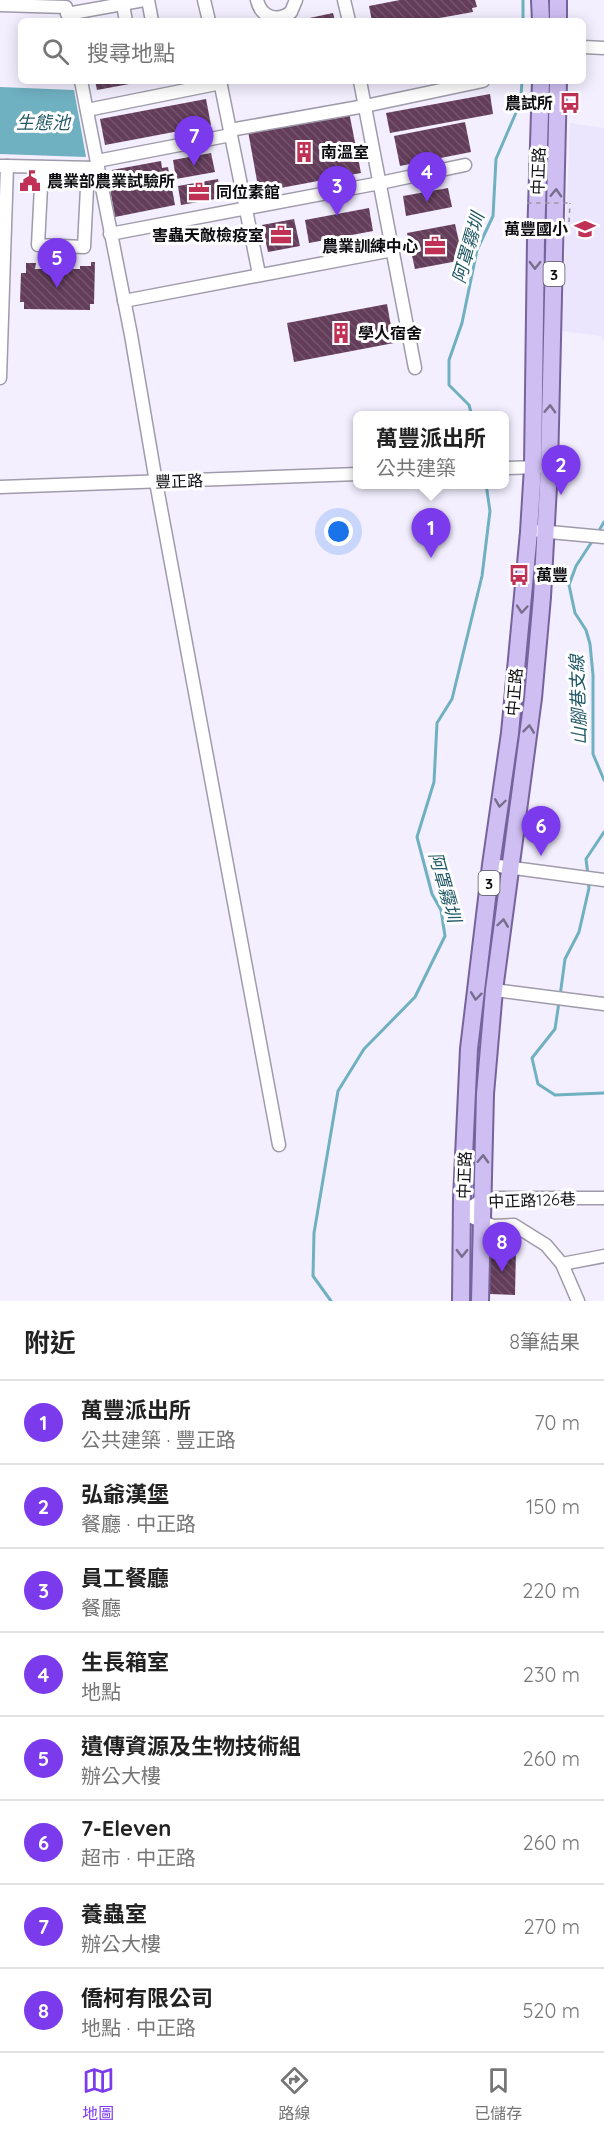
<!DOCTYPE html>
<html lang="zh-TW">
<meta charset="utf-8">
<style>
body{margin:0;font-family:Quicksand,"Noto Sans TC",sans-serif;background:#f2f2f2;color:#222}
.you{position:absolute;left:339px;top:532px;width:21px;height:21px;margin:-15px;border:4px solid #fff;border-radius:50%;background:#1a73e8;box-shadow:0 0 0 9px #1a73e833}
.badge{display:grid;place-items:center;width:39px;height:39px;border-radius:50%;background:#7c3aed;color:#fff;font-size:20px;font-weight:700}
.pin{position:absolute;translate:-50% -50px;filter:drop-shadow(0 2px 3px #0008)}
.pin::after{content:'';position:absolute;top:32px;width:21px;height:18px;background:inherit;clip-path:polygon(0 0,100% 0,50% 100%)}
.popup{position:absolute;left:353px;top:411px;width:156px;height:78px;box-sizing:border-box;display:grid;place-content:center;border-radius:9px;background:#fff;filter:drop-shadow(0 2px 4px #0005);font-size:20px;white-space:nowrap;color:#767676}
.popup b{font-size:22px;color:#222}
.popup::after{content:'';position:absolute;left:50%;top:100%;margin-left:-12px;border:12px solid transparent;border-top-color:#fff}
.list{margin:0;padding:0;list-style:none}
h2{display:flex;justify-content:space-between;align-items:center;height:78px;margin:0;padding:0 24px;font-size:26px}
h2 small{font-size:20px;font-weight:400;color:#767676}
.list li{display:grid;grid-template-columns:39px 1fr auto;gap:18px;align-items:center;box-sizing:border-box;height:84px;padding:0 24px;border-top:2px solid #e0e0e0}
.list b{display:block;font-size:22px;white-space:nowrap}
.list p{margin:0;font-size:20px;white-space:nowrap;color:#767676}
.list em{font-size:20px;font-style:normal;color:#767676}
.icon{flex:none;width:33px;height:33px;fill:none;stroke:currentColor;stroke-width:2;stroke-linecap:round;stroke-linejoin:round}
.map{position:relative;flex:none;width:604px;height:1301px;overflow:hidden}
.search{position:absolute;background:#fff;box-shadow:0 3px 15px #0003;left:18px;right:18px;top:18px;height:66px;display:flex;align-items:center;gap:15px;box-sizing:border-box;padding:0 21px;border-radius:9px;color:#767676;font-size:22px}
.sheet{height:750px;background:#fff}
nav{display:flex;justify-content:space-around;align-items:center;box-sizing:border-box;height:84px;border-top:2px solid #e0e0e0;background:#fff;font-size:16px;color:#767676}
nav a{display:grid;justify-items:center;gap:3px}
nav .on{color:#7c3aed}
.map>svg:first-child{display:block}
.built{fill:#ebe5fd}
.water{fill:#6fb0c1}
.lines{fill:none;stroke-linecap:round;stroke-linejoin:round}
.stream{stroke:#6fb0c1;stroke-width:3}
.building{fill:url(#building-back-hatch)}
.minor-casing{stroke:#9f9baa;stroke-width:15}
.major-casing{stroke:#76639d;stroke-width:20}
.path{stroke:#9a97a3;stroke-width:1.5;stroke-dasharray:4.5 4.5;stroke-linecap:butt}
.minor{stroke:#fff;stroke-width:12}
.major{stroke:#cebef2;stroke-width:16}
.path-bridge{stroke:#9a97a3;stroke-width:1.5;stroke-dasharray:4.5 4.5;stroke-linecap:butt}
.oneway{stroke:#776e8d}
.labels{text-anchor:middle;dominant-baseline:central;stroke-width:6;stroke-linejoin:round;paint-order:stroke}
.shield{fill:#fff;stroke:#565558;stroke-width:1.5}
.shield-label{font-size:15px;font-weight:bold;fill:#0d0c11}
.poi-label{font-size:16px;font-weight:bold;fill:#0d0c11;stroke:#fff;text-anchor:start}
.street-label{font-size:16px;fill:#0d0c11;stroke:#fff}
.water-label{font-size:18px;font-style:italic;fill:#235a67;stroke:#fff}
</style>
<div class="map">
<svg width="604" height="1301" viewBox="0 0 604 1301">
<defs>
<pattern id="building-back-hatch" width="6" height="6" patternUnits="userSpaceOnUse" patternTransform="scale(1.5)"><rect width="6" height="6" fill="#643d5a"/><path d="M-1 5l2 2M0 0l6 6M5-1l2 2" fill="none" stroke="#74556d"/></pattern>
</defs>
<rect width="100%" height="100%" fill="#f3efff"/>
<path class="built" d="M570,123l34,5v213l-3,-5 -39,-5z"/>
<path class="water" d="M0,87l74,3 12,67 -86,-3z"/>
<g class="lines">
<g class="stream">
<path d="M523,21v-21"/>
<path d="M472,416l-3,-11 -20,-20v-25l13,-37 15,-73 16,-34 3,-57 22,-51 3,-12 1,-15"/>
<path d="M597,534l7,-12"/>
<path d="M593,540l-17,26 -7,19 6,28 11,17 4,14 3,31v79l11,26"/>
<path d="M588,875l-2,-16 18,-27"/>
<path d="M560,996l5,-37 14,-27 10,-44 -1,-7"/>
<path d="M559,1002l-4,27 -23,29 6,26 17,11 49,-2"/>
<path d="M331,1301l-18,-25 1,-43 24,-142 26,-42 51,-52 30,-61 -4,-26 -9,-16 -15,-57 17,-55 3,-59 15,-24 30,-123 8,-65 -4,-27"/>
</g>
</g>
<g class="building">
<path d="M400,0h75l2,7 -5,1 1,4 -50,9h-51l-3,-15z"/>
<path d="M333,13l2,8h-35v-1z"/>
<path d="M95,81h45v1l-43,8z"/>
<path d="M490,94l3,20 -103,19 -4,-20z"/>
<path d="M206,99l5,26 -106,20 -5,-26z"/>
<path d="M349,112l12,61 -102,19 -11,-61z"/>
<path d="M465,122l6,30 -71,14 -6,-30z"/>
<path d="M211,153l4,19 -39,7 -3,-19z"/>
<path d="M161,161l1,7 6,-1 7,38 -60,12 -7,-39 6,-1 -2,-7z"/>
<path d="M218,179l3,19 -40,7 -3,-19z"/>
<path d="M448,188l4,19 -46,9 -3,-20z"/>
<path d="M369,208l4,23 -64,12 -4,-23z"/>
<path d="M294,219l6,27 -32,6 -6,-27z"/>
<path d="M455,224l8,36 -48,9 -8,-36z"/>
<path d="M53,261h12v8h15v-3h11v-4h4l-1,42h-4v6l-66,-1v-7h-4l1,-29h5v-10h10l-1,6h18z"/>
<path d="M387,304l7,39 -100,19 -7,-39z"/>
<path d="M490,1249l26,1 -1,45 -26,-1z"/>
</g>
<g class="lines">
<defs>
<g id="minor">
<path d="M122,0l4,21"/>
<path d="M148,0l4,21"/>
<path d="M204,0l5,21"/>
<path d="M257,0c4,17 20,23 34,12l5,-12"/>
<path d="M344,0l5,21"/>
<path d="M0,5l66,2"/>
<path d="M67,14l77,-14"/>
<path d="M583,47l21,1"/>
<path d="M81,81l50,254 25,147 123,663"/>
<path d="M220,81l39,193"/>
<path d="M360,81l55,287"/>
<path d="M87,110l134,-27"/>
<path d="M230,130l135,-24 118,-25"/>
<path d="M97,161l134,-26"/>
<path d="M0,166h7l-7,212"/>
<path d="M7,166l88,2"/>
<path d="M42,167l-4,78 46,2 4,-79"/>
<path d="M110,234l270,-51 85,-18"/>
<path d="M124,301l269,-51"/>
<path d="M504,468l35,-1"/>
<path d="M0,487l358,-13"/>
<path d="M539,531l65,6"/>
<path d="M491,865l113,15"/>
<path d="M494,990l110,14"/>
<path d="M462,1213l31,13 21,-1 32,20 16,19 16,37"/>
<path d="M462,1213l20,-13 14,-2h108"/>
<path d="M562,1264l42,-8"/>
</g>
<g id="major">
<path d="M540,0l1,21"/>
<path d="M558,0v21"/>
<path d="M461,1301l1,-102 7,-150 22,-184 19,-132 19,-201 4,-65 3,-228 5,-158"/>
<path d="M480,1301l5,-207 9,-104 39,-292 9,-101 7,-129 9,-387"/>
</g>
</defs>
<use href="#minor" class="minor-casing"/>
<use href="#major" class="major-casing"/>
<path class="path" d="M569,222l1,-19"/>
<use href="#minor" class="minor"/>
<use href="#major" class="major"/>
<path class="path-bridge" d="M527,203h43"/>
</g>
<defs><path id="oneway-chevron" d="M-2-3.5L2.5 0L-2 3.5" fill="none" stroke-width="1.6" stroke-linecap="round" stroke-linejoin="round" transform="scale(1.5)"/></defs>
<g class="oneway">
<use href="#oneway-chevron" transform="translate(556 193) rotate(-88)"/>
<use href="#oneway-chevron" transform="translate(535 265) rotate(91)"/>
<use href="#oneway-chevron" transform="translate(550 409) rotate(-88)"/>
<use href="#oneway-chevron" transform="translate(522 609) rotate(95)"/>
<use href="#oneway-chevron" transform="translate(529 729) rotate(-83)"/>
<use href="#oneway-chevron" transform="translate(500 803) rotate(98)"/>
<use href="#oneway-chevron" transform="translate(503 923) rotate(-82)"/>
<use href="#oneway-chevron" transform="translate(476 996) rotate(97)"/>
<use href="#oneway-chevron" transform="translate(483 1159) rotate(-88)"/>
<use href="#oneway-chevron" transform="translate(462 1253) rotate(91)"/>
</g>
<defs>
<symbol id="bus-bare" viewBox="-9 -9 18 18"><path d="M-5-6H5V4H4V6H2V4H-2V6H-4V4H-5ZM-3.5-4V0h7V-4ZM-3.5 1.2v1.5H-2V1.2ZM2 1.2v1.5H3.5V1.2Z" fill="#c03156" stroke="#fff" stroke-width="2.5" paint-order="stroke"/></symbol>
<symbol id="building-bare" viewBox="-9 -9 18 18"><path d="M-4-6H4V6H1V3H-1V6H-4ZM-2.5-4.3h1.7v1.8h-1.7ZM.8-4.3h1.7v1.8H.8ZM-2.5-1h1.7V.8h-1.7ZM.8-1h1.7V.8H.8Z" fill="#c03156" stroke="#fff" stroke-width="2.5" paint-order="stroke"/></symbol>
<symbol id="civic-bare" viewBox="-9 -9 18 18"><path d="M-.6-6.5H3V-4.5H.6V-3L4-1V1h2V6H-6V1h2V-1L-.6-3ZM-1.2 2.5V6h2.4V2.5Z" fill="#c03156" stroke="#fff" stroke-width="2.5" paint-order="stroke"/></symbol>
<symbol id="office-bare" viewBox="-9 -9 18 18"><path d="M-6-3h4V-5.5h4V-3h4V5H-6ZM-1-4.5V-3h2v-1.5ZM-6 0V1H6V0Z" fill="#c03156" stroke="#fff" stroke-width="2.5" paint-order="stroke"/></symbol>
<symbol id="school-bare" viewBox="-9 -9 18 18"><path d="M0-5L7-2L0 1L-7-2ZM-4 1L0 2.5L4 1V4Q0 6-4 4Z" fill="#c03156" stroke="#fff" stroke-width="2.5" paint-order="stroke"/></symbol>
</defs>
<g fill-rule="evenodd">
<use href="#bus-bare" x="555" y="88" width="30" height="30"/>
<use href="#building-bare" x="289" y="137" width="30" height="30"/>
<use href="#civic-bare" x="15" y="166" width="30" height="30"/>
<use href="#office-bare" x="184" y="177" width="30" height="30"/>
<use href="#school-bare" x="570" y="214" width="30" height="30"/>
<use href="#office-bare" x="266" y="220" width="30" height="30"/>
<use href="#office-bare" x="420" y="231" width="30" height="30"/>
<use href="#building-bare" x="326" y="318" width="30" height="30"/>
<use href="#bus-bare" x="504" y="560" width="30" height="30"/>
</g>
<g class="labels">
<g class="shield">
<rect x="543.5" y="262" width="21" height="24" rx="4.5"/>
<rect x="478.5" y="871" width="21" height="24" rx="4.5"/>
</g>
<g class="shield-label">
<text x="554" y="274">3</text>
<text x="489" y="883">3</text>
</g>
<g class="poi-label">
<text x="553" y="103" text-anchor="end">農試所</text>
<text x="321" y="152">南溫室</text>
<text x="47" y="181">農業部農業試驗所</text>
<text x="216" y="192">同位素館</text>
<text x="568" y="229" text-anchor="end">萬豐國小</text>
<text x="264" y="235" text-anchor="end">害蟲天敵檢疫室</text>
<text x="418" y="246" text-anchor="end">農業訓練中心</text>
<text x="358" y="333">學人宿舍</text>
<text x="536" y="575">萬豐</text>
</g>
<g class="street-label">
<text transform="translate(538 171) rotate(-88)">中正路</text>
<text transform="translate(179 481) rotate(-2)">豐正路</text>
<text transform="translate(514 692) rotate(-85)">中正路</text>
<text transform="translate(464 1175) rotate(-88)">中正路</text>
<text transform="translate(532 1200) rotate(-2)">中正路126巷</text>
</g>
<g class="water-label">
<text x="43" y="122">生態池</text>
<text transform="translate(468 248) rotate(-74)">阿罩霧圳</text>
<text transform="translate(578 700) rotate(-92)">山腳巷支線</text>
<text transform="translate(445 887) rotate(74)">阿罩霧圳</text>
</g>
</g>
</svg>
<div class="you"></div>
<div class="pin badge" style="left:431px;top:558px">1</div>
<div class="popup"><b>萬豐派出所</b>公共建築</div>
<div class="pin badge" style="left:561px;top:495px">2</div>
<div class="pin badge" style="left:337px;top:216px">3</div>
<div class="pin badge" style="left:427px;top:202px">4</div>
<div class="pin badge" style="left:57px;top:288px">5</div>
<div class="pin badge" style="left:541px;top:856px">6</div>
<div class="pin badge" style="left:194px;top:166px">7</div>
<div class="pin badge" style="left:502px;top:1272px">8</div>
<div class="search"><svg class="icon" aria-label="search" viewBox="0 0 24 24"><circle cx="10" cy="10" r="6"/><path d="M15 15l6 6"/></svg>搜尋地點</div>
</div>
<section class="sheet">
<h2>附近<small>8筆結果</small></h2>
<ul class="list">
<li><span class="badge">1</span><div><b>萬豐派出所</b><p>公共建築 · 豐正路</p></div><em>70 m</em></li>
<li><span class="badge">2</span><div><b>弘爺漢堡</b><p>餐廳 · 中正路</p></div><em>150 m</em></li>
<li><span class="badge">3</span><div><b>員工餐廳</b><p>餐廳</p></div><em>220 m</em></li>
<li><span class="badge">4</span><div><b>生長箱室</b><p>地點</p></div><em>230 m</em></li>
<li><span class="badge">5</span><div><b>遺傳資源及生物技術組</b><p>辦公大樓</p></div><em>260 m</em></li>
<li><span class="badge">6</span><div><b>7-Eleven</b><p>超市 · 中正路</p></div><em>260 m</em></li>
<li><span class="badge">7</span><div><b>養蟲室</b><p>辦公大樓</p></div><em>270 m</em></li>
<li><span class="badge">8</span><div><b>僑柯有限公司</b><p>地點 · 中正路</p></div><em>520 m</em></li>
</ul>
</section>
<nav>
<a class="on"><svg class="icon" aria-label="map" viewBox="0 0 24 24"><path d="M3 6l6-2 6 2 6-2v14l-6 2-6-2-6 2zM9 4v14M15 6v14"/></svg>地圖</a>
<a><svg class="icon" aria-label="directions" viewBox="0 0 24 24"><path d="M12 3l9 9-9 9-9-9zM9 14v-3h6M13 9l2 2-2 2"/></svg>路線</a>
<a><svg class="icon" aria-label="saved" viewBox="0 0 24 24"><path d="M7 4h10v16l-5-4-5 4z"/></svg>已儲存</a>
</nav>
